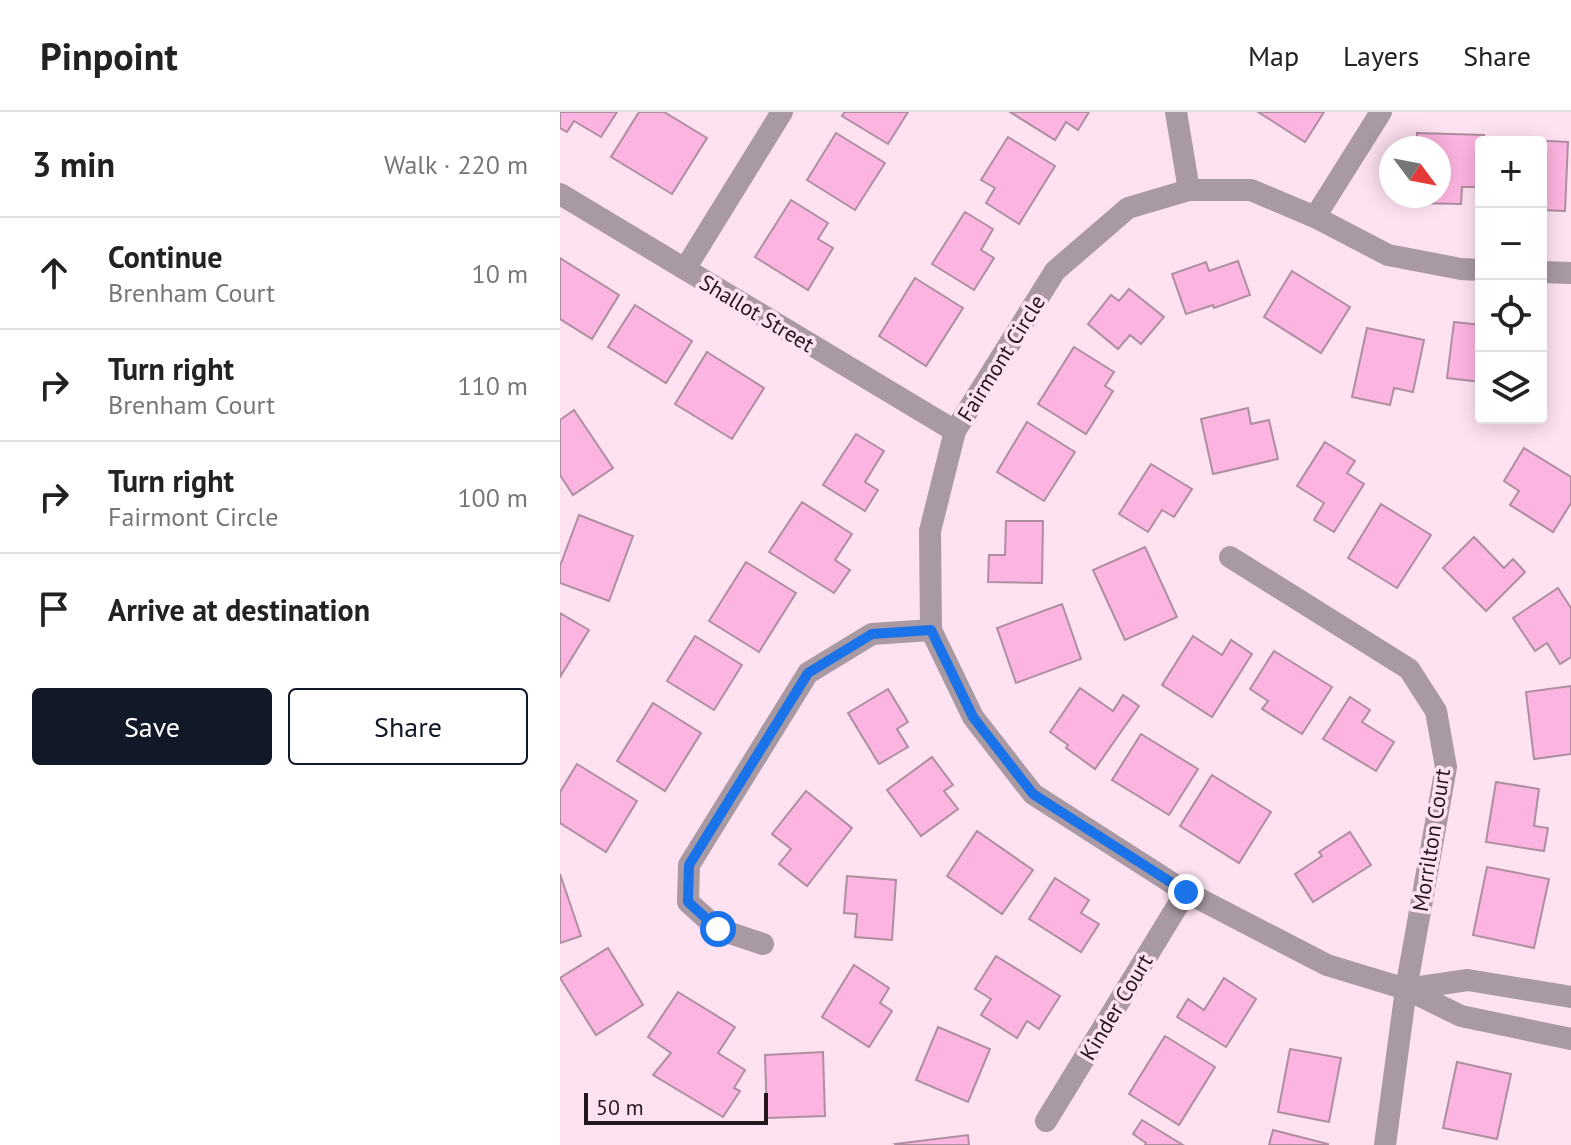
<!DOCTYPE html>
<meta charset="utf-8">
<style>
body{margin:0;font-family:"PT Sans",sans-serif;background:#f6f6f6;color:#222}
.controls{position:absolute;right:24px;top:24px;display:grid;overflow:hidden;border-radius:8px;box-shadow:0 4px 20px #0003}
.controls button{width:72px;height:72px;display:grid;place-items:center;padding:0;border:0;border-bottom:2px solid #e0e0e0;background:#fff;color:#222;font:40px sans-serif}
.compass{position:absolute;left:819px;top:24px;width:72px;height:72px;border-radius:50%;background:#fff;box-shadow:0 4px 20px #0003;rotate:122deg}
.scale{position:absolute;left:24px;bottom:20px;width:184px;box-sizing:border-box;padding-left:8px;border:4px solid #23171e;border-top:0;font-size:22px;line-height:28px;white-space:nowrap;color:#23171e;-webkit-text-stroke:6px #fee2f2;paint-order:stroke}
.stop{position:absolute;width:24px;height:24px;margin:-18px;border:6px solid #1a73e8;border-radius:50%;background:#fff}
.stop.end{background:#1a73e8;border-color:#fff;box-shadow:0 2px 8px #0008}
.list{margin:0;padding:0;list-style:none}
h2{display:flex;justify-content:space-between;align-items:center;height:104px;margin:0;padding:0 32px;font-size:34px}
h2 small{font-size:26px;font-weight:400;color:#767676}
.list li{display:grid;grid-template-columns:52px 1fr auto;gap:24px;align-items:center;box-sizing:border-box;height:112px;padding:0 32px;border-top:2px solid #e0e0e0}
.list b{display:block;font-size:30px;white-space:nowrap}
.list p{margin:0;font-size:26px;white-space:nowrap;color:#767676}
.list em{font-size:26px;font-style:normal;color:#767676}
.actions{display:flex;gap:16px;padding:24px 32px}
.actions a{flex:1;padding:18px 0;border:2px solid #111827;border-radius:8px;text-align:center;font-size:28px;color:#111827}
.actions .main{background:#111827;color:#fff}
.icon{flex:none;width:44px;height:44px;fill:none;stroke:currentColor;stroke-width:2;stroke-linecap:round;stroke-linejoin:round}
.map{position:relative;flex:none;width:1011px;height:1033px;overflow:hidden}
header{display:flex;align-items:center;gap:48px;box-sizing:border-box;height:112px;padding:0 40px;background:#fff;border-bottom:2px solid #e0e0e0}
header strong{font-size:38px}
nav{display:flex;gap:44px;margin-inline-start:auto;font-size:28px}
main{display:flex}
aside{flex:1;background:#fff}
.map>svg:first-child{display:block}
.building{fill:#fcb4e0;stroke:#ae8ea1;stroke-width:2}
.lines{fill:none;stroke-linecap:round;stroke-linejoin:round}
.minor{stroke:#a899a2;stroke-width:22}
.route{stroke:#1a73e8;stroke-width:10}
.labels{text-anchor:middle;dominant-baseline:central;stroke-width:7;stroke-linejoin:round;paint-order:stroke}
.street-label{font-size:22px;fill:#23171e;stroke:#fee2f2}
</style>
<header>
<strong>Pinpoint</strong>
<nav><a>Map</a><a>Layers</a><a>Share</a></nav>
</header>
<main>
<aside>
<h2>3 min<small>Walk · 220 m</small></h2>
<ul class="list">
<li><svg class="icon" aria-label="ahead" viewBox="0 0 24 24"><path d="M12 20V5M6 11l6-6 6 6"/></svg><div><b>Continue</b><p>Brenham Court</p></div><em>10 m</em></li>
<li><svg class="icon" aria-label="right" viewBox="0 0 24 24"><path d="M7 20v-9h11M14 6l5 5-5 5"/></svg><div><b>Turn right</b><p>Brenham Court</p></div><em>110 m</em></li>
<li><svg class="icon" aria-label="right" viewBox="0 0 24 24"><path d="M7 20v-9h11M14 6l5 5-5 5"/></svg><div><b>Turn right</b><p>Fairmont Circle</p></div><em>100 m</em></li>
<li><svg class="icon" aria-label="arrive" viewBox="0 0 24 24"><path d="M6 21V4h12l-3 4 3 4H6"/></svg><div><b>Arrive at destination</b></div></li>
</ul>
<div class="actions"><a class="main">Save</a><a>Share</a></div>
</aside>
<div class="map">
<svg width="1011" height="1033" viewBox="0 0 1011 1033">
<rect width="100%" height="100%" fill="#fee2f2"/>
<g class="building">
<path d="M0,0h57l-16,25 -27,-16 -7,11 -7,-4z"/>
<path d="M79,0h25l43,26 -35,56 -61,-37z"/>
<path d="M285,0h63l-20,32 -46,-28z"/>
<path d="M450,0h79l-11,18 -12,-8 -11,18z"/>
<path d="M698,0h66l-19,30z"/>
<path d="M276,21l49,30 -30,47 -48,-30z"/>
<path d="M857,21l67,2v7h-3v45h-19l-1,17 -46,-1v-7h24v-48h-22z"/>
<path d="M448,25l47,29 -36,58 -33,-21 9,-15 -14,-8z"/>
<path d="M968,28l40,2 -3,69 -24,-1v-68h-13z"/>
<path d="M231,88l37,23 -10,16 15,9 -25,42 -53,-33z"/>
<path d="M405,100l28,17 -12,21 13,8 -20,32 -42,-26z"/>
<path d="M0,146l59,37 -27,44 -32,-20z"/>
<path d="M678,149l12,34 -36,13 -1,-3 -27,9 -14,-40 34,-12 3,9z"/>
<path d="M732,159l58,36 -29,46 -57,-36z"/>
<path d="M355,166l48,30 -37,58 -47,-30z"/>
<path d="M569,177l35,28 -23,27 -11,-9 -12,14 -30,-25 23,-29 8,6z"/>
<path d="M75,193l57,36 -26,42 -58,-36z"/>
<path d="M894,210l27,3v57l-34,-4z"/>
<path d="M807,216l57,12 -11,52 -19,-4 -4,17 -38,-8z"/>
<path d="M514,235l40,25 -9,14 8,5 -27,43 -48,-30z"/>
<path d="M147,240l57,36 -32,51 -57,-35z"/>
<path d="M688,296l3,16 18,-4 9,39 -65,15 -12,-55z"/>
<path d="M14,298l39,58 -40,27 -13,-20v-55z"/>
<path d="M467,310l48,30 -31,49 -47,-29z"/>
<path d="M296,322l28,17 -19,31 13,8 -13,21 -42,-26z"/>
<path d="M765,330l30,19 -8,12 17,11 -30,48 -20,-12 10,-17 -27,-17z"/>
<path d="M964,336l47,29v26l-18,29 -43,-27 9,-14 -15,-10z"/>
<path d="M591,352l41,25 -18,28 -12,-7 -14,22 -29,-18z"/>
<path d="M242,390l50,32 -17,26 15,10 -16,23 -65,-41z"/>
<path d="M821,392l50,31 -34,53 -49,-30z"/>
<path d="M19,403l54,21 -24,65 -49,-18v-17z"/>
<path d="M446,409h37l-1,62 -54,-1 1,-27h16z"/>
<path d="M914,425l30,31 9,-9 12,13 -39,39 -43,-43z"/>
<path d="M585,435l32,70 -52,23 -32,-70z"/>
<path d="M186,450l50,31 -37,59 -50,-31z"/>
<path d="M998,476l13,20v49l-11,7 -13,-21 -12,8 -22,-33z"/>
<path d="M502,492l19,55 -65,24 -19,-55z"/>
<path d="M0,501l29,17 -29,47z"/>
<path d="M135,524l47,29 -28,45 -47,-29z"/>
<path d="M633,524l29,19 9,-15 21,14 -40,63 -50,-32z"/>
<path d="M714,539l58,36 -30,47 -40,-25 6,-8 -18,-12z"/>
<path d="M1011,574v68l-37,5 -8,-67z"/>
<path d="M520,576l33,23 10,-16 16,11 -44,63 -29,-21 2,-3 -18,-13z"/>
<path d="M328,577l20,33 -11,7 11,18 -29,17 -31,-51z"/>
<path d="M790,585l20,13 -8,12 32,20 -18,29 -53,-32z"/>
<path d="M93,591l48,30 -36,58 -48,-30z"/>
<path d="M581,622l57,35 -29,46 -57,-35z"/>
<path d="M372,645l21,28 -9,6 14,18 -37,27 -34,-46z"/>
<path d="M17,652l60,37 -31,51 -46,-29v-31z"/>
<path d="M652,663l59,37 -32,51 -59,-37z"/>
<path d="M936,670l43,7 -5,37 14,2 -4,23 -58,-9z"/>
<path d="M246,679l46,37 -45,58 -28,-22 12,-15 -19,-15z"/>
<path d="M417,719l56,39 -31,44 -55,-38z"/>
<path d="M790,720l21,33 -58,37 -18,-28 27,-18 -3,-4z"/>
<path d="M927,755l62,12 -15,69 -61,-13z"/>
<path d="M0,762l21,62 -21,7z"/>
<path d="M287,764l49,4 -4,60 -37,-3 2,-23 -13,-1z"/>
<path d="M495,766l34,22 -8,13 18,11 -18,28 -52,-33z"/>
<path d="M48,836l35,57 -47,30 -36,-57z"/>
<path d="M436,844l64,40 -21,33 -12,-8 -10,17 -36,-23 10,-16 -16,-10z"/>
<path d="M294,853l35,23 -9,15 12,8 -23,36 -47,-30z"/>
<path d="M664,866l32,21 -30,48 -49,-30 11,-18 16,11z"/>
<path d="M118,880l57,35 -17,26 27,17 -11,18 6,3 -17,26 -70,-42 18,-22 -23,-16z"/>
<path d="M378,915l52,22 -22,53 -52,-22z"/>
<path d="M605,924l50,31 -36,58 -50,-31z"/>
<path d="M730,937l51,9 -12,64 -51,-10z"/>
<path d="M263,940l2,64 -58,2 -2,-63z"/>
<path d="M897,950l54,12 -14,65 -54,-11z"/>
<path d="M582,1008l41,25h-38l1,-2 -13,-9z"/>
<path d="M713,1018l55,14v1h-59z"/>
<path d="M408,1023l1,10h-73l-1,-1z"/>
</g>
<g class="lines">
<g class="minor">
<path d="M616,0l13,78"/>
<path d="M0,82l395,237"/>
<path d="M755,105l66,-105"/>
<path d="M125,157l97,-157"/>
<path d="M921,158l-20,-1 -73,-14 -73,-38 -64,-27h-62l-61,18 -73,63 -100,160 -25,100 1,99 42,87 60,77 153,98 141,73 79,24 55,27 110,23"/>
<path d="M981,160l30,1"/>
<path d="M670,445l179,112 27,42 10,56 -40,222 -21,156"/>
<path d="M203,832l-45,-15 -30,-27 1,-37 119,-192 64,-39 59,-4"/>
<path d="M846,877l62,-9 103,17"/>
<path d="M486,1009l140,-229"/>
</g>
</g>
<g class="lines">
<path class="route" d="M158,817l-30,-27 1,-37 119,-192 64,-39 59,-4 42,87 60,77 153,98"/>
</g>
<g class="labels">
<g class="street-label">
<text transform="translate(197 201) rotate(31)">Shallot Street</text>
<text transform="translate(441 246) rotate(-58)">Fairmont Circle</text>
<text transform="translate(871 728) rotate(-81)">Morrilton Court</text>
<text transform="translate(556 895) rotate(-59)">Kinder Court</text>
</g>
</g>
</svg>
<div class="controls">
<button>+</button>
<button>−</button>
<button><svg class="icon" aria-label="locate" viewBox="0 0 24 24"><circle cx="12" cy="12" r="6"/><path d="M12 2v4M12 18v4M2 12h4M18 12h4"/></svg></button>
<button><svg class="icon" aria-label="layers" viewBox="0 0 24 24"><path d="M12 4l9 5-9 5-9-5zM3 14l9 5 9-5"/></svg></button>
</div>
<svg class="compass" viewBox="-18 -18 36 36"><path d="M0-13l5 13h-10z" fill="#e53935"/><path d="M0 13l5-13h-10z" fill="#767676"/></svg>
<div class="scale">50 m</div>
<div class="stop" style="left:158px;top:817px"></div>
<div class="stop end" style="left:626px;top:780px"></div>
</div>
</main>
